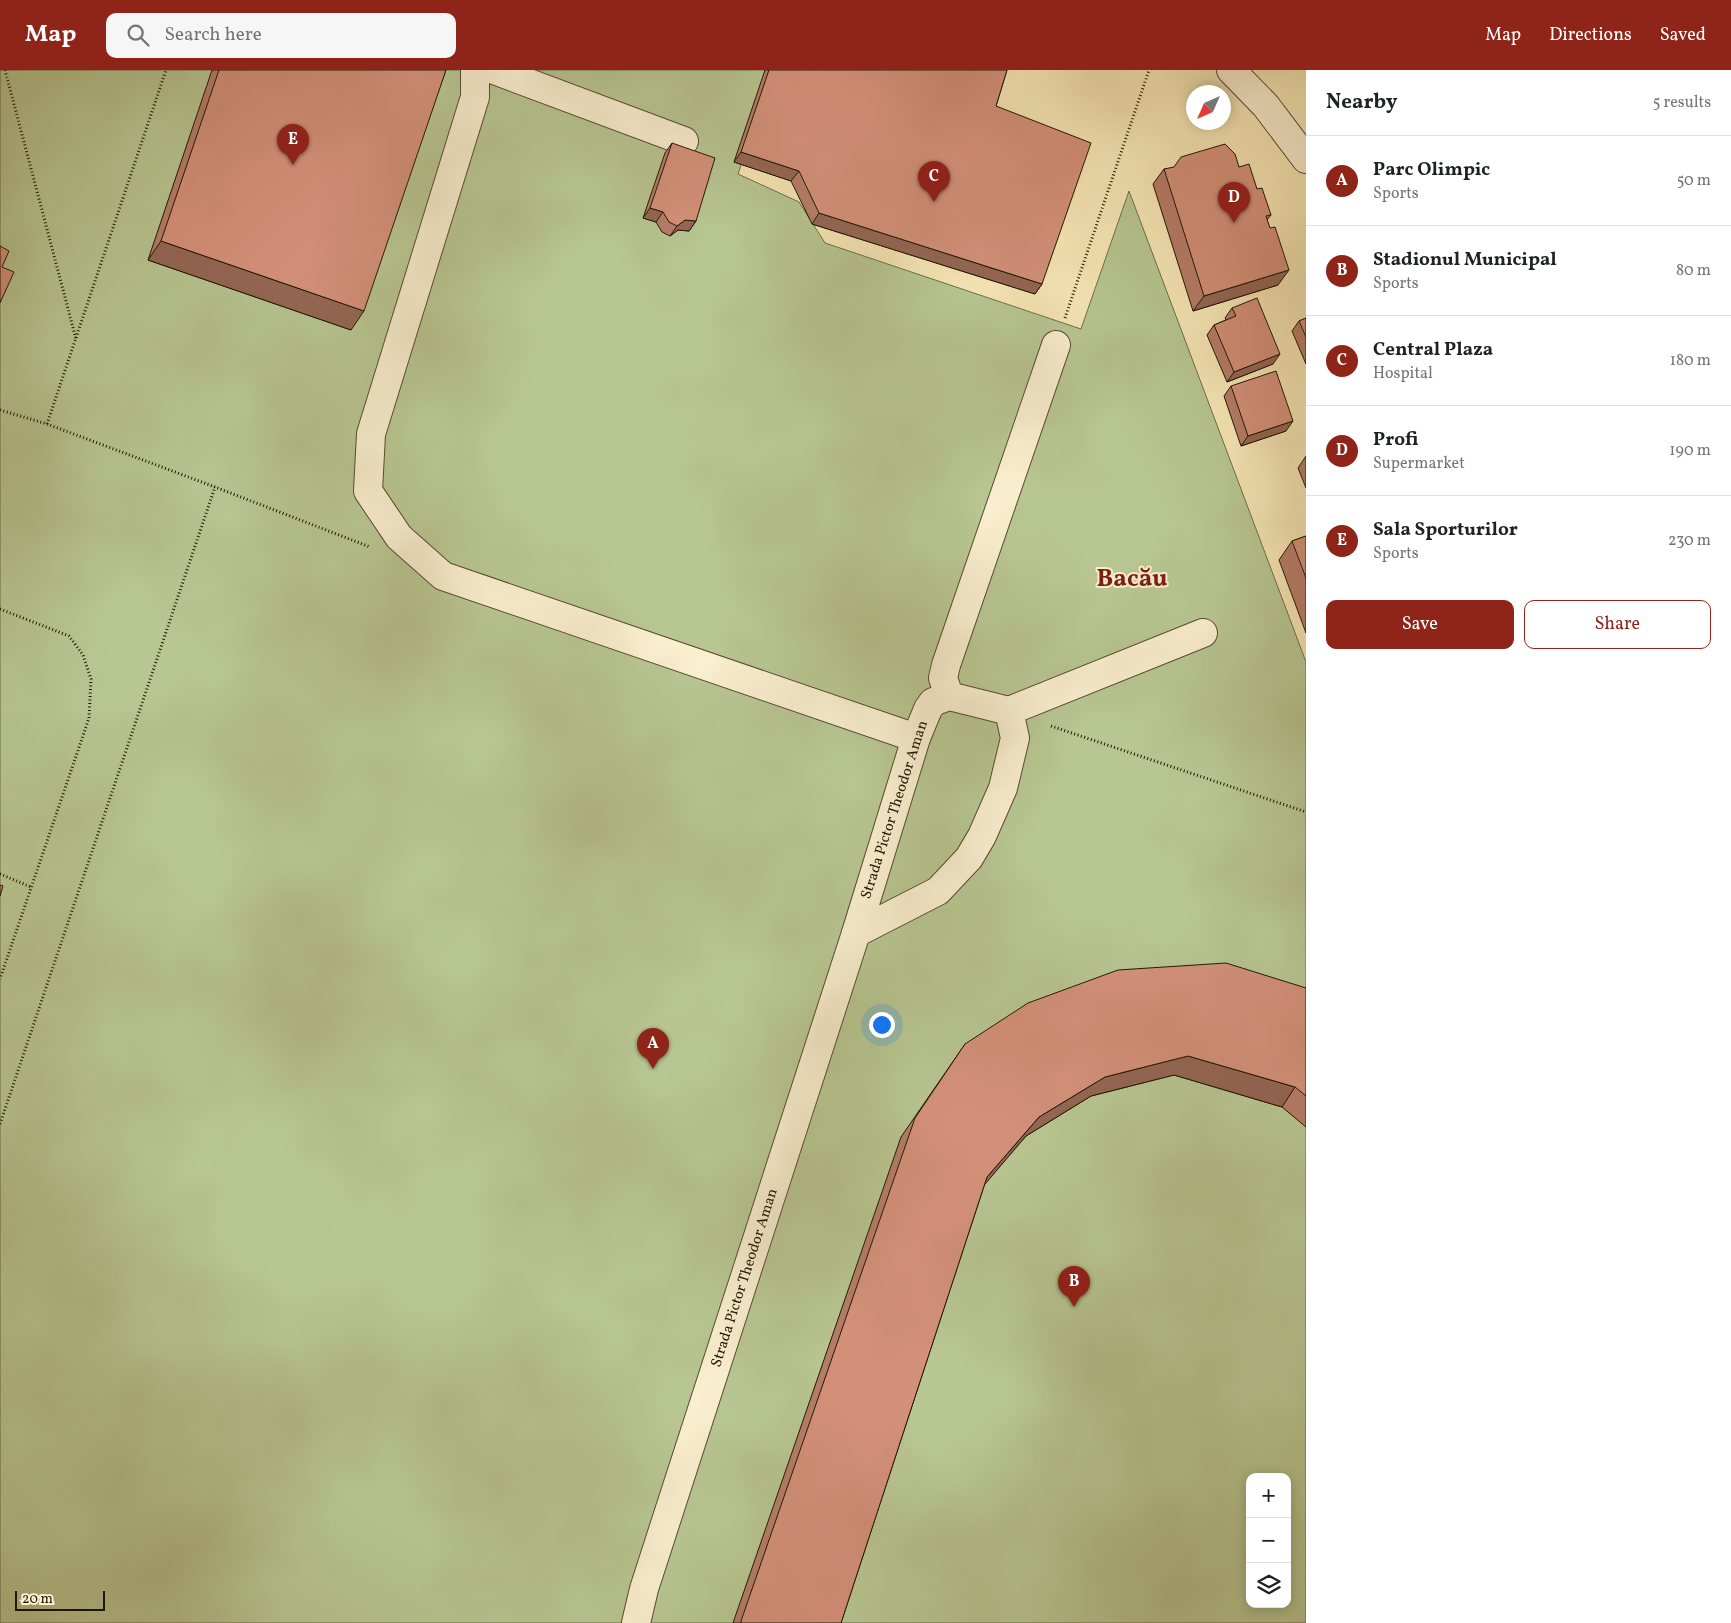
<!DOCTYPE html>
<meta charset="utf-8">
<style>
body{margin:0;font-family:Vollkorn,serif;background:#f6f6f6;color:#202124}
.controls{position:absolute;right:15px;bottom:15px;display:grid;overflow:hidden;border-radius:10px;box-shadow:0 2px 12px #0003}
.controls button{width:45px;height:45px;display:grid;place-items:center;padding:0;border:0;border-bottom:1px solid #e0e0e0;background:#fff;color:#202124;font:25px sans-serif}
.compass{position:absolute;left:1186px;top:15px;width:45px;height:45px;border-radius:50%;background:#fff;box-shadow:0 2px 12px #0003;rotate:225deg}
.scale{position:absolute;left:15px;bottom:12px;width:90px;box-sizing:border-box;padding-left:5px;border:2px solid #211707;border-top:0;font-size:14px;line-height:18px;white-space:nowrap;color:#211707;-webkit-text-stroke:4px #faefd0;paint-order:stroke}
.you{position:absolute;left:881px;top:954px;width:18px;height:18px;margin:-12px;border:4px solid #fff;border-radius:50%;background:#1a73e8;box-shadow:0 0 0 8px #1a73e833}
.badge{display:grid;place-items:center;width:32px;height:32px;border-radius:50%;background:#8f2418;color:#fff;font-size:16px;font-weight:700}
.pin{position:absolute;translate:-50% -41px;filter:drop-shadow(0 1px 2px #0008)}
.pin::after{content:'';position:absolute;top:26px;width:18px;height:15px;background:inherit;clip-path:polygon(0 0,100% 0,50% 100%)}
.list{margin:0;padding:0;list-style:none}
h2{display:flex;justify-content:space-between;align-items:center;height:65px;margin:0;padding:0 20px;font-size:21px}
h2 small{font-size:16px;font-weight:400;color:#757577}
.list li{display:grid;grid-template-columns:32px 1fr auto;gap:15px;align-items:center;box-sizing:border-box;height:90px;padding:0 20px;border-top:1px solid #e0e0e0}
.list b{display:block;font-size:19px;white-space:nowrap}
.list p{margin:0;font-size:16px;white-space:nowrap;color:#757577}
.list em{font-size:16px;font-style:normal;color:#757577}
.actions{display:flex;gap:10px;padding:15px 20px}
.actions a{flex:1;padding:11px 0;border:1px solid #8f2418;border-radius:10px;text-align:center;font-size:18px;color:#8f2418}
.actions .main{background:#8f2418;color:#fff}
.icon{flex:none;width:28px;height:28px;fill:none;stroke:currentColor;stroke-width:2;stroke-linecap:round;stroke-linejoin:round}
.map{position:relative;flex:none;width:1306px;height:1553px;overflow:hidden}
header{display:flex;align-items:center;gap:30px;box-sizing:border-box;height:70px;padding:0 25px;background:#8f2418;color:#fff}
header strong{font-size:24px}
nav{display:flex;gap:28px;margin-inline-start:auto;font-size:18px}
.search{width:350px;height:45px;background:#f6f6f6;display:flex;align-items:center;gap:12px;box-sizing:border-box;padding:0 18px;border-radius:10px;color:#757577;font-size:19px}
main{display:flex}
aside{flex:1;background:#fff}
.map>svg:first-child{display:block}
.green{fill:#b8c792;stroke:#6c6f4c;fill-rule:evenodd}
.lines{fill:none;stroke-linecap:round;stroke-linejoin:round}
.minor-casing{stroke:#564b33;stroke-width:30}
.path{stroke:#211707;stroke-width:3;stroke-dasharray:1 2.5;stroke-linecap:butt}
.minor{stroke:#faefd0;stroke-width:28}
.wall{fill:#b67d69;stroke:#211707}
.shaded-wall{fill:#946655;stroke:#211707}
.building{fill:#d4917a;stroke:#211707}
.labels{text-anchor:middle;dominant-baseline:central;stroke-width:4;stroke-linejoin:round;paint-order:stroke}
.street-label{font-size:15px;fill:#211707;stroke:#faefd0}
.town-label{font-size:25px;font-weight:bold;fill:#7a1f14;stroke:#faefd0}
</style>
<header>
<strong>Map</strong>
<div class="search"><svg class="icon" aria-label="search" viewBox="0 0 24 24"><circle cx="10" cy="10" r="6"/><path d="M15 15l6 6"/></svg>Search here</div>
<nav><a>Map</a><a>Directions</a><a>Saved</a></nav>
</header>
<main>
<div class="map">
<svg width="1306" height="1553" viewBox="0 0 1306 1553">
<rect width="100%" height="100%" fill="#f7e7b6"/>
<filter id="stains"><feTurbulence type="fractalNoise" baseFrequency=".004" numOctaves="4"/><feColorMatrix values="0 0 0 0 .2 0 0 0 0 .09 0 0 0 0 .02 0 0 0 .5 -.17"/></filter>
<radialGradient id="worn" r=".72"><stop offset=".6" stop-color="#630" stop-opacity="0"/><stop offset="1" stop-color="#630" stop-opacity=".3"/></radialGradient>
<path class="green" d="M0,0h774l-36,104 61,28 26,41 256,86 48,-138 177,471v961h-1306zM1250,1407h37v127h-37z"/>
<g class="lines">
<defs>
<g id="minor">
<path d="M475,0v27l-104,337 -3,57 31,46 44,39 473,162"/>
<path d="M494,0l190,71"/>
<path d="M1231,0l35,36 40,53"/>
<path d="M949,626l60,15 6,27 -12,50 -21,48 -13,22 -31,33 -82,42 60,-195 12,-29 5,-7z"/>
<path d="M949,626l-6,-18 3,-13 110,-320"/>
<path d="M1009,641l194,-78"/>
<path id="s1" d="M636,1553l8,-34 212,-656"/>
</g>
</defs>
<use href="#minor" class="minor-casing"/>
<g class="path">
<path d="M5,0l71,269"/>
<path d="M1065,248l84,-248"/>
<path d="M0,340l47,14 168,63 155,60"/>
<path d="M47,354l119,-354"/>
<path d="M0,539l69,27 14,19 8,24 -2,39 -89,261"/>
<path d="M1051,656l255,86"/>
<path d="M0,804l31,13"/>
<path d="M0,1054l215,-637"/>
</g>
<use href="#minor" class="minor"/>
</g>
<g class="wall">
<path d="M212,0h234l-95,260 -203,-70z"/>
<path d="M765,0h242l-11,36 46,178 -7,10 -223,-70 -21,-43 -57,-19z"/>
<path d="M672,73l24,78 -7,10 -11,-1 -8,6 -8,-4 -6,-10 -13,-4 22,-65z"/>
<path d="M1239,97l18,22 14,26 -4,5 11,65 -85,26 -40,-127 11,-15z"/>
<path d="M1232,238l41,56 -46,18 -20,-47 7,-10 12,-5 -1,-2z"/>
<path d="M1306,248v46l-14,-33 7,-10z"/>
<path d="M1231,316l55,45 -45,15 -17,-50z"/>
<path d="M1306,386v32l-8,-20z"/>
<path d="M1306,466v97l-27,-73 13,-19z"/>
<path d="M1306,918v139l-24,-20 -108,-32 -83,21 -65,40 -41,47 -144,440h-108l168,-486 64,-93z"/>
</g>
<g class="shaded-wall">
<path d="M741,82l58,19 -8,10 -57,-19z"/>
<path d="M650,138l13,4 -7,10 -13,-4z"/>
<path d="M819,143l223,71 -7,10 -223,-70z"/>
<path d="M685,150l11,1 -7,10 -11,-1 -8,6 7,-10z"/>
<path d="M161,171l203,70 -13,19 -203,-70z"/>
<path d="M1289,200l-11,15 -85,26 11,-15z"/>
<path d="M1280,284l-7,10 -46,18 7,-10z"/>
<path d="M1293,351l-7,10 -45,15 7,-10z"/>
<path d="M1188,986l107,31 -13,20 -108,-32 -83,21 -65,40 -52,61 13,-20 52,-60 66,-40z"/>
</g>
<g class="building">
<path d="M219,0h227l-82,241 -203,-70z"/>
<path d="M769,0h238l-11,36 95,37 -49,141 -223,-71 -20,-42 -58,-19z"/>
<path d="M672,73l43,15 -19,63 -11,-1 -8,6 -8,-4 -6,-10 -13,-4z"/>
<path d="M1225,74l10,10 4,13 10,-3 8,25 5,-1 9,27 -5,1 4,12 5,-1 14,43 -85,26 -40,-127 10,-2 7,-10z"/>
<path d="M0,176l9,5 -7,16 12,5 -14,31z"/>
<path d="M1257,228l23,56 -46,18 -20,-47 22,-9 -4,-8z"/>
<path d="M1306,248v19l-7,-16z"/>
<path d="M1276,301l17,50 -45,15 -17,-50z"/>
<path d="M1306,466v42l-14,-37z"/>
<path d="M0,815l3,1 -3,10z"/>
<path d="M1226,893l80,25v108l-11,-9 -107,-31 -83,21 -66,40 -52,60 -146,446h-100v-2l174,-503 50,-74 63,-41 90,-33z"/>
</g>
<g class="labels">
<g class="street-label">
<text transform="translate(895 740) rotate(-72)">Strada Pictor Theodor Aman</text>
<text stroke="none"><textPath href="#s1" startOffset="362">Strada Pictor Theodor Aman</textPath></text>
</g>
<g class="town-label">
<text x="1132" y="509">Bacău</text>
</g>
</g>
<rect width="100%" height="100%" filter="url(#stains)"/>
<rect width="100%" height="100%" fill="url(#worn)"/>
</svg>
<div class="controls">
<button>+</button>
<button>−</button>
<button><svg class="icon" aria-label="layers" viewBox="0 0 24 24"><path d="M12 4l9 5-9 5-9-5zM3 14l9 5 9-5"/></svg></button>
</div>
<svg class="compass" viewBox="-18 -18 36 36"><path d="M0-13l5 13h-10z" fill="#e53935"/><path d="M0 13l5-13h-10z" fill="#757577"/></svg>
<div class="scale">20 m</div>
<div class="you"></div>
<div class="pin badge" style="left:653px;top:999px">A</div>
<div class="pin badge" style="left:1074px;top:1237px">B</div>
<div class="pin badge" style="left:934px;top:132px">C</div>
<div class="pin badge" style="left:1234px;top:153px">D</div>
<div class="pin badge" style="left:293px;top:95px">E</div>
</div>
<aside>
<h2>Nearby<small>5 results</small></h2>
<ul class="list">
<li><span class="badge">A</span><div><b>Parc Olimpic</b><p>Sports</p></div><em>50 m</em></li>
<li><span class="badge">B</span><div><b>Stadionul Municipal</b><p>Sports</p></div><em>80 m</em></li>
<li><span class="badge">C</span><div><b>Central Plaza</b><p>Hospital</p></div><em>180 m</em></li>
<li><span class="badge">D</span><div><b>Profi</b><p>Supermarket</p></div><em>190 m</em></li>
<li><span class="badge">E</span><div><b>Sala Sporturilor</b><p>Sports</p></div><em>230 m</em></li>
</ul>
<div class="actions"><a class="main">Save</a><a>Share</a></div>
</aside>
</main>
